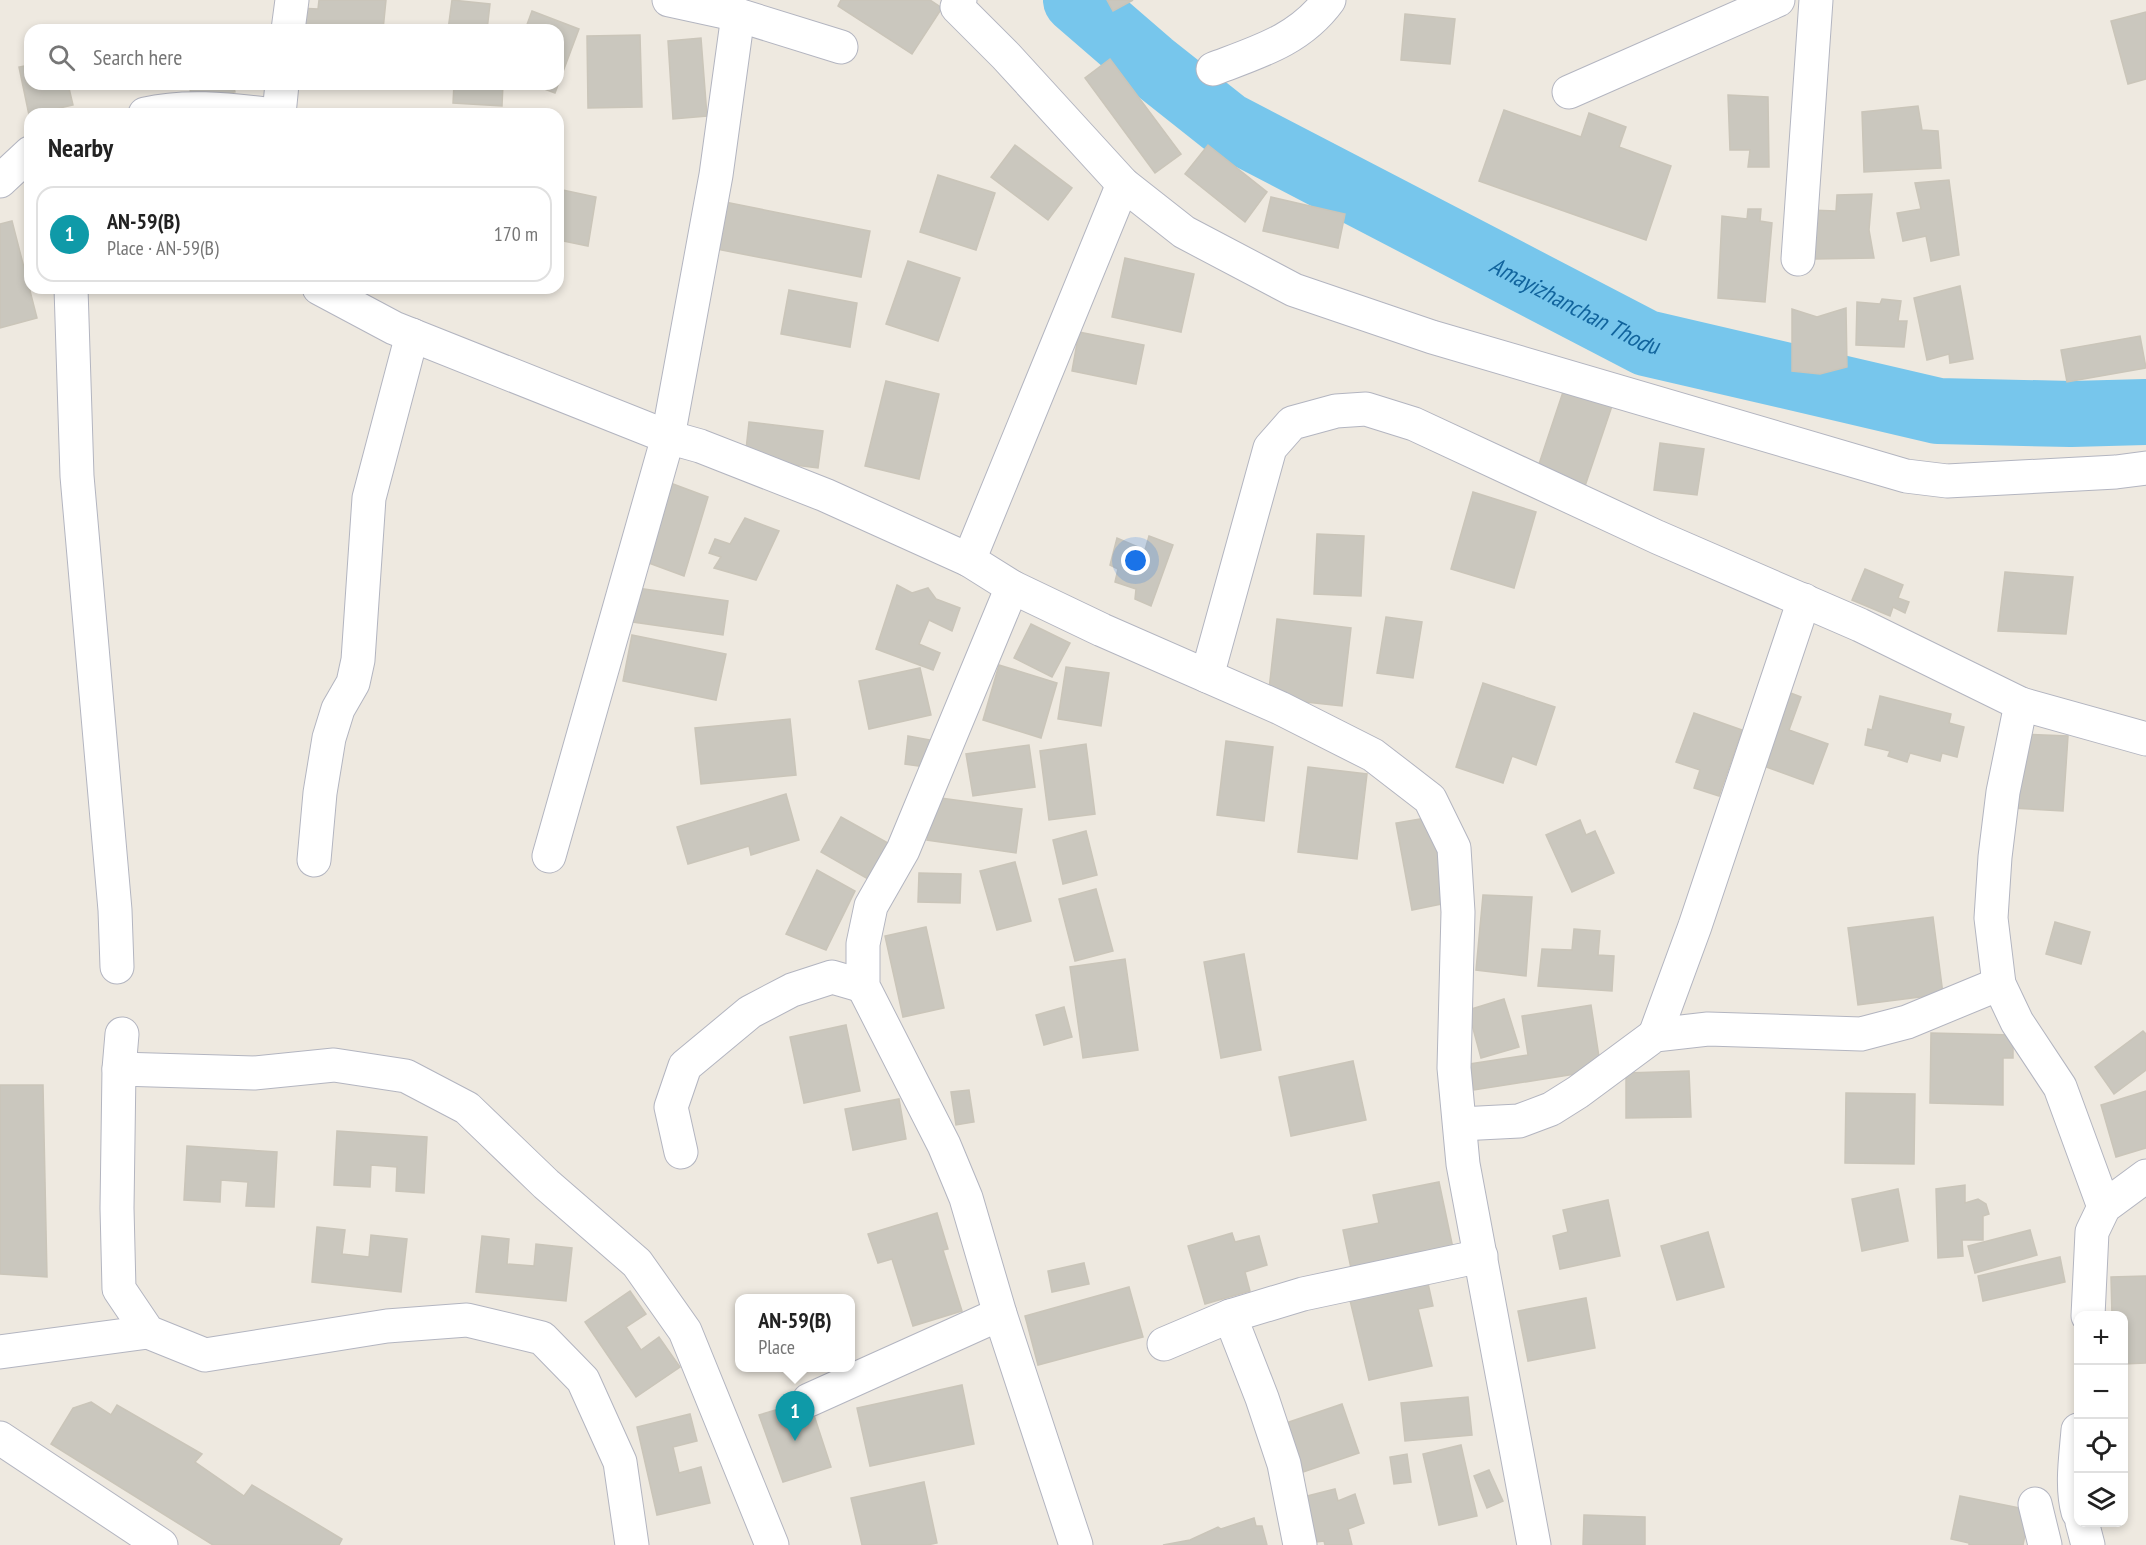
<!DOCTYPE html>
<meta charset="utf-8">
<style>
body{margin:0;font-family:"PT Sans Narrow",sans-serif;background:#f6f6f6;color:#222}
.controls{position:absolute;right:18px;bottom:18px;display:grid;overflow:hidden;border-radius:12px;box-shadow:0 3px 9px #0003}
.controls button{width:54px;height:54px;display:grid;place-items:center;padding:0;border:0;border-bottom:2px solid #e0e0e0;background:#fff;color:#222;font:30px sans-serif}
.you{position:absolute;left:1136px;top:561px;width:21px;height:21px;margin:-15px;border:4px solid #fff;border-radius:50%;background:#1a73e8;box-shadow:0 0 0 9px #1a73e833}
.badge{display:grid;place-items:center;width:39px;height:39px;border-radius:50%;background:#d93025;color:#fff;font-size:20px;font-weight:700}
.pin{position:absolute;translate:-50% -50px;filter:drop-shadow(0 2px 3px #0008)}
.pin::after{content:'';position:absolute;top:32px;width:21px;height:18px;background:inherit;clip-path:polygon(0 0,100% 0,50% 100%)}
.popup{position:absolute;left:735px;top:1294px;width:120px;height:78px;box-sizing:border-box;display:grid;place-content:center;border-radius:12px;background:#fff;filter:drop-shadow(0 2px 4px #0005);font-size:20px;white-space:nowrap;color:#767676}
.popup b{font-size:22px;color:#222}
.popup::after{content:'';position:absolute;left:50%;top:100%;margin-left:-12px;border:12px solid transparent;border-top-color:#fff}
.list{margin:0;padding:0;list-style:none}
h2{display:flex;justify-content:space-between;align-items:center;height:78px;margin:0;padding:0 24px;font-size:26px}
h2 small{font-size:20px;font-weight:400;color:#767676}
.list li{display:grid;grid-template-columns:39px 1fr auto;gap:18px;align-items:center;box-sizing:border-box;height:96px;margin:0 12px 12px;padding:0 12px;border:2px solid #e0e0e0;border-radius:18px}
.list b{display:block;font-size:22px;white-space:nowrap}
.list p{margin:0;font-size:20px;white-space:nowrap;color:#767676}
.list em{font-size:20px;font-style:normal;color:#767676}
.icon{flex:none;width:33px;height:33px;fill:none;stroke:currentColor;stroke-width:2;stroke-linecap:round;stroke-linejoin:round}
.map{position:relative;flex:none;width:2146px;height:1545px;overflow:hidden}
.search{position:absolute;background:#fff;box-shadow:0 3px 9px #0003;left:24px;top:24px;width:540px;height:66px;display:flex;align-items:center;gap:15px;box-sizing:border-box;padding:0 21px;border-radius:18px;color:#767676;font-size:22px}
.panel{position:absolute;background:#fff;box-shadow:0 3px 9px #0003;left:24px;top:108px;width:540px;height:186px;border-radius:18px}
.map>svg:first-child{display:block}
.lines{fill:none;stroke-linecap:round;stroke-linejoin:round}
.river{stroke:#77c6ec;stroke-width:66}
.building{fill:#cac7be;stroke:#cac5b9;stroke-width:1.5}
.minor-casing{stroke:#b3b5c0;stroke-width:35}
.minor{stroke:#fff;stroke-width:33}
.labels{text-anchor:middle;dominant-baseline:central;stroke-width:4.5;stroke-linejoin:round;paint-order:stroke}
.water-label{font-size:24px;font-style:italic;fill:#11649d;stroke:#fff}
</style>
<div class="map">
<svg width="2146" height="1545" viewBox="0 0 2146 1545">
<rect width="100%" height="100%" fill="#eee9e0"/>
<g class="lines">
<path class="river" id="s1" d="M1076,0l74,64 77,61 419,218 292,68 133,3 75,-2"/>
</g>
<g class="building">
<path d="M319,0h67l-3,30h-86l2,-22 19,1z"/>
<path d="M452,0l38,4 -3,26h-39z"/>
<path d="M841,0h89l12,8 -30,46 -74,-48z"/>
<path d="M1107,0h26l-20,11z"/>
<path d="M532,11l47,18 -24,64 -24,-9h27v-54h-33z"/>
<path d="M2146,12v67l-18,5 -17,-63z"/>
<path d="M1405,14l50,5 -5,45 -49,-4z"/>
<path d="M640,35l2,72 -54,1 -1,-72z"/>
<path d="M701,38l6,78 -34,3 -5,-78z"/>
<path d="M1110,59l71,95 -26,19 -70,-95z"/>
<path d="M30,65v19h38l5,21 -44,10 -10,-48z"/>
<path d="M189,84h44l2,8 -43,8z"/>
<path d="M454,84h49l-1,22 -49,-3z"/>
<path d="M1728,95l40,2 1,70h-21l2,-17h-20z"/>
<path d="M1918,106l4,24 16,1 3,37 -77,4 -2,-60z"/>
<path d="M1504,110l77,27 8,-24 37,14 -7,20 52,19 -25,74 -167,-59z"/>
<path d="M1015,145l57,43 -24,32 -57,-43z"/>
<path d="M1208,145l59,47 -22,30 -60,-48z"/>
<path d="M938,175l57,18 -19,57 -56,-18z"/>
<path d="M1949,180l10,75 -28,6 -5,-25 -23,5 -6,-28 24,-4 -6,-26z"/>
<path d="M558,189l38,8 -8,49 -30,-6z"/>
<path d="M1872,194l-3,36 5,28 -59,1 1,-27 -5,-22 25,1 1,-16z"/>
<path d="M1271,197l74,17 -7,34 -75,-17z"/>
<path d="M720,201l150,30 -9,46 -150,-29z"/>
<path d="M1748,209h13l-1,12 12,2 -7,79 -47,-4 4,-82 25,3z"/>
<path d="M12,221l25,97 -37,10v-104z"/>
<path d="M1125,258l69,16 -13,58 -69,-15z"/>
<path d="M908,261l52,17 -22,63 -52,-17z"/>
<path d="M1960,286l13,73 -23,4 -1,-9 -22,6 -13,-62z"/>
<path d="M789,290l68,13 -7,44 -69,-13z"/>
<path d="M1882,299l19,2 -3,20h9l-3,26 -48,-2 1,-43 23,2z"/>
<path d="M1846,308l1,59 -27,7 -28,-3v-62l25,8z"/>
<path d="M1079,332l65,13 -8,39 -64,-13z"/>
<path d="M2140,336l6,32 -79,14 -6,-32z"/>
<path d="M886,381l53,13 -20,85 -54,-13z"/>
<path d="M1566,383l48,17 -30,89 -48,-16z"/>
<path d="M749,422l74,9 -5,37 -73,-9z"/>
<path d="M1660,443l44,6 -7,46 -43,-5z"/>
<path d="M665,481l43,16 -24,79 -46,-17z"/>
<path d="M1473,492l63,20 -22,76 -63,-19z"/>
<path d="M745,518l34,13 -23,49 -42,-12 7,-11 -12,-4 6,-14 15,5z"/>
<path d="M1317,534l47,2 -3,60 -47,-2z"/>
<path d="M1149,536l24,9 -22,61 -16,-7 1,-10 -21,-7 3,-13 -8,-4 7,-27 28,12z"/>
<path d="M1865,569l38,16 -5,13 11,4 -4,11 -12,-6 -3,9 -38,-16z"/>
<path d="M2005,572l68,5 -7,57 -68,-3z"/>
<path d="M897,585l15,8 16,-5 8,11 24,9 -8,23 -23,-11 -10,24 21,9 -7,17 -57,-21z"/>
<path d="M637,588l91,13 -5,34 -90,-13z"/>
<path d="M1386,617l36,5 -9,56 -36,-5z"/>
<path d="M1277,619l74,9 -9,78 -74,-8z"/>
<path d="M1031,624l39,19 -18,34 -38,-19z"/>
<path d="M632,635l94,19 -10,46 -93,-19z"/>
<path d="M999,665l58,18 -16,55 -58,-18z"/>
<path d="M1066,667l43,6 -8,53 -43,-7z"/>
<path d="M920,668l11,47 -62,14 -10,-48z"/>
<path d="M1483,683l72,24 -19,58 -24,-9 -9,27 -47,-16z"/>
<path d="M1788,692l13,5 -12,33 39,14 -15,40 -52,-19z"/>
<path d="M1880,696l71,18 -2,9 15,4 -7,30 -15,-4 -2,8 -30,-8 -3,9 -19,-6 2,-5 -25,-6 3,-16 4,1z"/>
<path d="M1694,713l48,17 -23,66 -25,-8 6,-18 -24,-8z"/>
<path d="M790,719l6,56 -95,9 -6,-56z"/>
<path d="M2017,734l51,2 -5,75 -51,-3z"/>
<path d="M908,736l28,5 -4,27 -27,-4z"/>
<path d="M1226,741l47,6 -9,74 -47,-6z"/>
<path d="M1086,744l9,70 -46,6 -9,-69z"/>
<path d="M1029,745l6,42 -62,9 -7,-42z"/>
<path d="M1308,767l59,7 -10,85 -59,-7z"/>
<path d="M786,794l13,46 -48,15 -2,-9 -61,18 -11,-37z"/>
<path d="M933,797l89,12 -6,44 -89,-13z"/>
<path d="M841,817l47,26 -20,36 -47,-27z"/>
<path d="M1431,817l16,86 -35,7 -16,-87z"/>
<path d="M1580,820l6,15 9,-4 19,42 -42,19 -26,-57z"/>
<path d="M1086,831l11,44 -34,9 -10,-44z"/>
<path d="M1015,862l16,59 -34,9 -17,-59z"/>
<path d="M817,870l38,21 -29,59 -40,-16z"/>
<path d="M919,873l42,1 -1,29 -42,-1z"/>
<path d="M1096,889l17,62 -38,10 -16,-62z"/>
<path d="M1483,895l49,2 -6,79 -50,-6z"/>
<path d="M1933,917l10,77 -85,11 -10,-77z"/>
<path d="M2055,922l35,10 -9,32 -35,-10z"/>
<path d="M926,927l18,81 -41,9 -18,-81z"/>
<path d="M1574,929l26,2 -2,24 16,1 -2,35 -74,-5 4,-37 30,1z"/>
<path d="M1244,954l17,96 -40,8 -17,-96z"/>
<path d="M1125,959l13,91 -55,8 -13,-91z"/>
<path d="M1504,999l15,48 -38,11 -13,-48z"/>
<path d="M1591,1005l10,65 -127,20 -4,-26 58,-9 -6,-39z"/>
<path d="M1064,1007l8,30 -28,8 -8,-30z"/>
<path d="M846,1025l14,66 -56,12 -14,-66z"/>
<path d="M2143,1031l3,3v36l-32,24 -19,-27z"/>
<path d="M1931,1033l82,2v23h-10v47l-73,-2z"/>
<path d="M1353,1061l13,59 -75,16 -12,-59z"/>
<path d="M1689,1071l2,46 -65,1v-45z"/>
<path d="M0,1085h43l4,192 -47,-3z"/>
<path d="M969,1090l5,32 -18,3 -5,-33z"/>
<path d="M2146,1091v57l-30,9 -15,-52z"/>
<path d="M1846,1093l69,1 -1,70 -69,-1z"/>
<path d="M899,1099l7,40 -53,11 -8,-41z"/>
<path d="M337,1131l90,6 -3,56 -28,-2 1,-24 -26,-2 -1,22 -36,-2z"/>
<path d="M187,1146l90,6 -3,55 -28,-1 2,-24 -27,-2 -1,22 -36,-2z"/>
<path d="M1439,1182l15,71 -102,20 -9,-43 36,-7 -6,-28z"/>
<path d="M1965,1185v18l13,-4 8,5 3,10 -6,2v24h-21l1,16 -25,2 -2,-69z"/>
<path d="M1898,1189l10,52 -46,10 -10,-52z"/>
<path d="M1608,1200l12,56 -60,13 -7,-33 15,-4 -5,-22z"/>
<path d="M937,1213l11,36 -5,1 19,61 -49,15 -21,-67 -14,4 -10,-29z"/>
<path d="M317,1227l28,3 -3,24 27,3 2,-22 36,4 -6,53 -89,-10z"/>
<path d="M2030,1230l7,25 -62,18 -7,-27z"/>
<path d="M1708,1232l16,55 -47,13 -16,-54z"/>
<path d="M1232,1233l3,9 24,-6 8,29 -22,7 5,19 -45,13 -17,-58z"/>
<path d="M482,1236l27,3 -2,25 27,2 2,-22 36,4 -6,53 -90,-9z"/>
<path d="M2060,1257l5,25 -82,19 -5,-25z"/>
<path d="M1084,1263l5,21 -37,8 -4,-21z"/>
<path d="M2146,1276v87l-22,1v-48h-12l-1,-39z"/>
<path d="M1427,1279l6,27 -15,3 14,57 -63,14 -20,-84z"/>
<path d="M1129,1287l14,50 -105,28 -13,-49z"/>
<path d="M630,1291l16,23 -20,13 15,23 18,-13 21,30 -44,30 -51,-75z"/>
<path d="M1586,1298l9,50 -67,13 -10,-50z"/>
<path d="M962,1385l12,59 -104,22 -13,-58z"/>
<path d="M1468,1397l4,38 -67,6 -4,-38z"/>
<path d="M809,1400l22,67 -48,15 -24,-67z"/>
<path d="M91,1402l20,13 6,-10 85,49 -7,8 49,34 8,-11 90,54 -3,6h-126l-162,-101 22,-36z"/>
<path d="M1342,1404l17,49 -56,19 -17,-49z"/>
<path d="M690,1414l7,27 -24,6 6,26 22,-6 9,36 -53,12 -20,-88z"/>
<path d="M1461,1445l16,71 -38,9 -16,-71z"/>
<path d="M1407,1454l4,28 -17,2 -4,-27z"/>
<path d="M1489,1470l14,31 -16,7 -13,-32z"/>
<path d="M924,1482l13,61 -10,2h-65l-11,-47z"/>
<path d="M1335,1489l3,12 17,-7 9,29 -16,6 4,16h-27l-1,-4 -7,1 -14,-45z"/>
<path d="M1960,1496l70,14 -7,35h-54v-2l-18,-4z"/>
<path d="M1584,1515l61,2v28h-62z"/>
<path d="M1254,1518l2,8h6l5,19h-104l27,-5 28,-13 3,2z"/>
</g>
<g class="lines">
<defs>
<g id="minor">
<path d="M669,0l69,15 103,32"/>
<path d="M960,0l-3,7 49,49 117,128 61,48 110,58 138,47 474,139 41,5 169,-9 30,-4"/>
<path d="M288,30l4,-30"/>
<path d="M1213,69c45,-17 87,-29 116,-69"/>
<path d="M1569,92l209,-92"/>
<path d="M145,114c39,-9 81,-5 121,0"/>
<path d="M279,114l3,-30"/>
<path d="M0,181l30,-28"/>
<path d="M1798,259l18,-259"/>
<path d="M71,288l6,188 38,434 2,57"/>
<path d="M319,288l75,40 274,109 32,9 125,49 144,65 43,27 90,43 178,78 93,47 57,44 24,49 4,64 -4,156 9,96 71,381"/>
<path d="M969,560l154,-376"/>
<path d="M1012,587l-109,263 -32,56 -8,38v42l81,159 22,53 34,116 76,231"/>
<path d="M1207,676l63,-228 22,-25 44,-12 30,-2 48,15 243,113 203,88 161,79"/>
<path d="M549,856l119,-419 48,-262 22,-160"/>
<path d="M314,860l6,-67 9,-55 9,-29 15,-26 5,-23 11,-162 43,-163"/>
<path d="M122,1034l-3,35 -2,139 2,81 29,43 57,23 182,-29 80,-6 75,18 41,42 37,82 12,83"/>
<path d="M1655,1035l40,-109 109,-326"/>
<path d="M119,1069l135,4 80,-8 72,11 61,32 79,76 91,79 48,68 87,214"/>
<path d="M1460,1124l59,-3 32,-12 27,-17 77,-57 53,-6 153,5 46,-12 92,-38"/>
<path d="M681,1152l-10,-45 14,-41 65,-54 42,-22 40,-13 31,9"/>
<path d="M2104,1207l-44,-120 -43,-65 -18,-38 -8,-66 4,-61 8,-65 18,-88 125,35"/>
<path d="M1230,1316l32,82 22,66 16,81"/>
<path d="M2088,1316l4,-84 12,-25 42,-31"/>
<path d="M1164,1344l66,-28 73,-22 178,-38"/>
<path d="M0,1352l148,-20"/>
<path d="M809,1400l191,-86"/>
<path d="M2078,1430c-2,26 -7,56 0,82"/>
<path d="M0,1438l161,107"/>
<path d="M2035,1504l10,41"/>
<path d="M2082,1522l6,23"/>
</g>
</defs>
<use href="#minor" class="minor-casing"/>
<use href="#minor" class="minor"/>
</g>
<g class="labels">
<g class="water-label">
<text stroke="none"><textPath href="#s1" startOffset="588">Amayizhanchan Thodu</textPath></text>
</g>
</g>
</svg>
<div class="controls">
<button>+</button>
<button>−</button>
<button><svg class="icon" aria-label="locate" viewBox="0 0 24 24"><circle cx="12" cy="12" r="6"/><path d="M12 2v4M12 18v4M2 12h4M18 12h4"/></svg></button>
<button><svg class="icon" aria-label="layers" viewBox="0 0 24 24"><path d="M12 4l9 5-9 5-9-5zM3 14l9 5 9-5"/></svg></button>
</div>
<div class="you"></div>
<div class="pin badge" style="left:795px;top:1441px;background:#0f9aa8">1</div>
<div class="popup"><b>AN-59(B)</b>Place</div>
<div class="search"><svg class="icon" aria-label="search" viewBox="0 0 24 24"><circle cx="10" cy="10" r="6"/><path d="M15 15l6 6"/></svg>Search here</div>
<section class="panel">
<h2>Nearby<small></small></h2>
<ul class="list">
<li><span class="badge" style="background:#0f9aa8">1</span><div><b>AN-59(B)</b><p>Place · AN-59(B)</p></div><em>170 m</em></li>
</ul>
</section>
</div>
